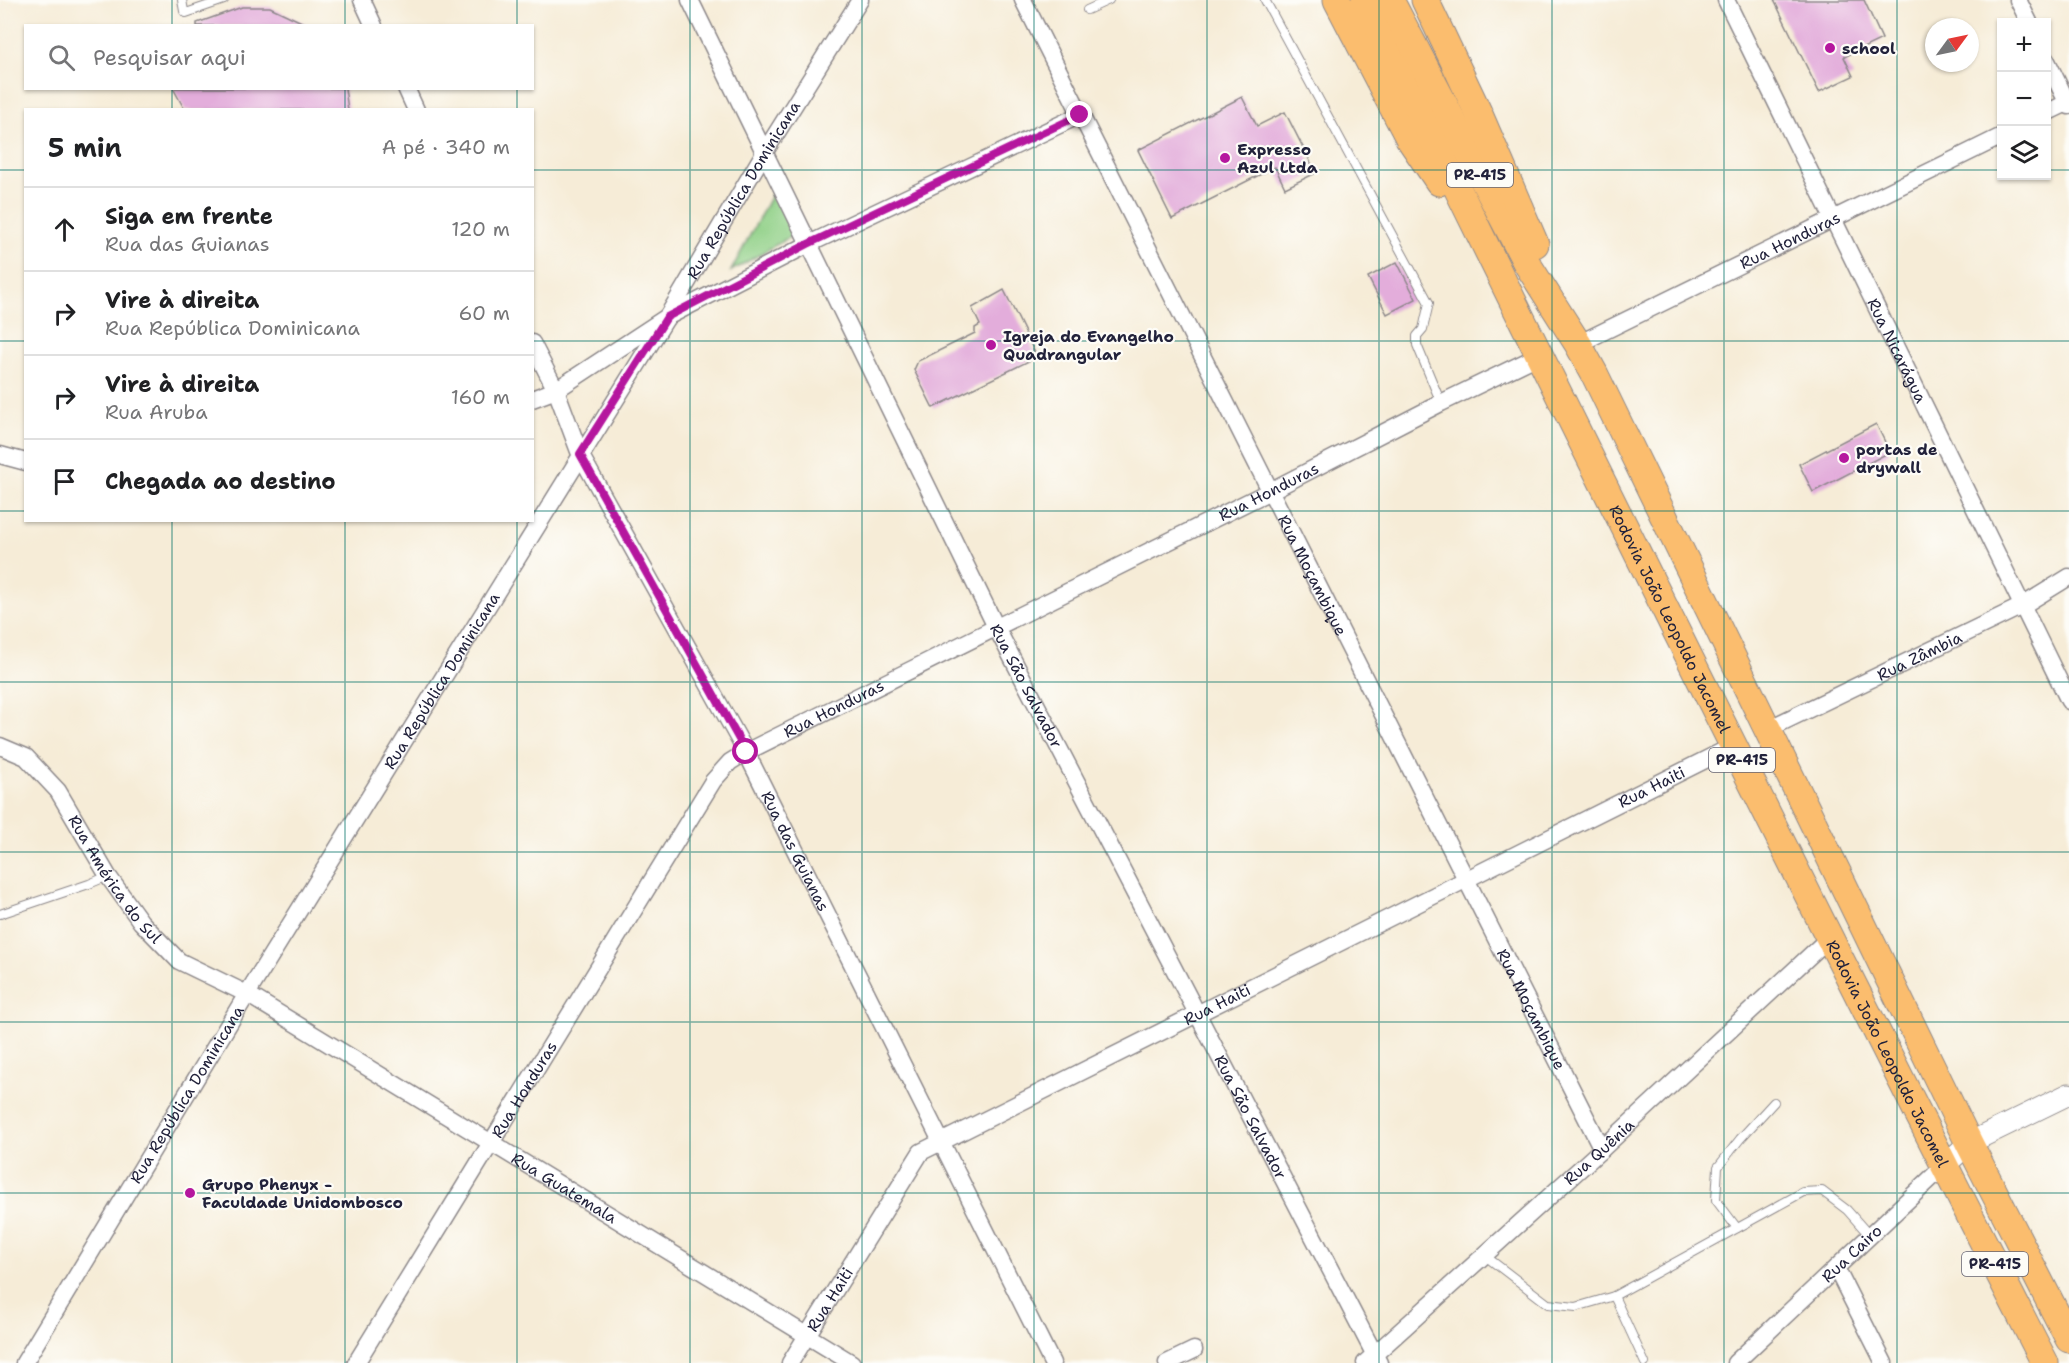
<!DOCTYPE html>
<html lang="pt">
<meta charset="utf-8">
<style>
body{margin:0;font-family:"Shantell Sans",sans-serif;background:#f2f2f2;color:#202124}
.controls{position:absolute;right:18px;top:18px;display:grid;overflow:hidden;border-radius:0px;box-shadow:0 2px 4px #0004}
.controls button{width:54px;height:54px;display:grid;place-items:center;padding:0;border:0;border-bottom:2px solid #e0e0e0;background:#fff;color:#202124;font:30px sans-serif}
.compass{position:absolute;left:1925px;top:18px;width:54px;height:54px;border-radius:50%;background:#fff;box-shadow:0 2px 4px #0004;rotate:57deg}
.stop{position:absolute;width:18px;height:18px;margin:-14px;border:4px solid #b5179e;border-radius:50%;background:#fff}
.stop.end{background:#b5179e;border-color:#fff;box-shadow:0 2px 6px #0008}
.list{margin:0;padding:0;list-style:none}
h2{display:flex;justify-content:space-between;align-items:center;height:78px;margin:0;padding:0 24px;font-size:26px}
h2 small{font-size:20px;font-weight:400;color:#757577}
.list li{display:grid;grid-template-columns:39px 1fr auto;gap:18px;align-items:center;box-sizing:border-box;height:84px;padding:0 24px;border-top:2px solid #e0e0e0}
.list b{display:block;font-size:22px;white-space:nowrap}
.list p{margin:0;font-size:20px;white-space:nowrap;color:#757577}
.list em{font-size:20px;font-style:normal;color:#757577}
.icon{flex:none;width:33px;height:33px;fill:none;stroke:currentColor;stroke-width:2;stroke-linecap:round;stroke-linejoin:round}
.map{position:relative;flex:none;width:2069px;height:1363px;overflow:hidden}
.search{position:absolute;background:#fff;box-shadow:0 2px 4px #0004;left:24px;top:24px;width:510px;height:66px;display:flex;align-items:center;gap:15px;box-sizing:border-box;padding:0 21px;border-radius:0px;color:#757577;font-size:22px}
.panel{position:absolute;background:#fff;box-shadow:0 2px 4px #0004;left:24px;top:108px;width:510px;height:414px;border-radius:0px}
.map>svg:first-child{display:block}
.green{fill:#90d087;stroke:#597961;stroke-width:1.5}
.building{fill:#e3addb}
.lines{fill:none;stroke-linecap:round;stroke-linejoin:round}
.service-casing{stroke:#8c8789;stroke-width:10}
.minor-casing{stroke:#8c8789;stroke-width:19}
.tertiary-casing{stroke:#8c8789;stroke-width:23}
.trunk-casing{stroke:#8c8789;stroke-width:29}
.service{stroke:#fff;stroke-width:8}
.minor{stroke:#fff;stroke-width:16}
.tertiary{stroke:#fff;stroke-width:21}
.trunk{stroke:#fbbd6e;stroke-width:27}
.route{stroke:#b5179e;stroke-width:8}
.grid{fill:none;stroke:#0f766e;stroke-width:1.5;stroke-opacity:0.55}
.poi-dot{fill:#b5179e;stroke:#fdfcf7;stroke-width:2}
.labels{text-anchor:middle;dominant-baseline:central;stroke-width:4.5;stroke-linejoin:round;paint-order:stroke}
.shield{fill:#fdfcf7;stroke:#646373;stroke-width:1.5}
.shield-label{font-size:15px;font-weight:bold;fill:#22223b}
.poi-label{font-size:16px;font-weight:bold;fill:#22223b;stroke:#fdfcf7;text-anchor:start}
.street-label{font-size:16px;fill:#22223b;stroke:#fdfcf7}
</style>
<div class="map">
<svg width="2069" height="1363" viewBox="0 0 2069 1363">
<rect width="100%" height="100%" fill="#fdfcf7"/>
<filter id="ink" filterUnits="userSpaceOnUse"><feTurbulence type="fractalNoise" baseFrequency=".0167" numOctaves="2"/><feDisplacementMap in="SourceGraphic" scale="12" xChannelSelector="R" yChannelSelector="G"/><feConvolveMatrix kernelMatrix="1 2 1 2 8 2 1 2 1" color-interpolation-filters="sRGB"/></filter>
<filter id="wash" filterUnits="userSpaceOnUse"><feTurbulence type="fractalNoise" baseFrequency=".008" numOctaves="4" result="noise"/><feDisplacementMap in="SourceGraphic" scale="24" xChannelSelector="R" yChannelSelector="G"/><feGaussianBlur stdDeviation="1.35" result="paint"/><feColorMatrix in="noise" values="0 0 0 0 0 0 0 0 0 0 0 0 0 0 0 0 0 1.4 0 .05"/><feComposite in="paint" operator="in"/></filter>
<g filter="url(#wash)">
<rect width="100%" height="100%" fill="#f6ecd7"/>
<path class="green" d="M774,190l21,44 -64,37z"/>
<g id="blocks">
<g class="building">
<path d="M1774,0h90l18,39 -38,18 9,19 -34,16z"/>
<path d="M242,7h28l40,19h-113v-3z"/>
<path d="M173,88h172l3,22h-163z"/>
<path d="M1242,97l15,29 28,-14 31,61 -31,15 -10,-21 -103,52 -34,-69z"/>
<path d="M1397,262l19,37 -29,15 -19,-37z"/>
<path d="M1004,290l33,67 -104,51 -19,-38 4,-9 57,-28v-5l5,-3 -8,-17z"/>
<path d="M1876,424l14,28 -77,40 -14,-28z"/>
</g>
</g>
</g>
<g filter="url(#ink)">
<use href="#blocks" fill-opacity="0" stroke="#8c8789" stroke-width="1.5"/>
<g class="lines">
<defs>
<g id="service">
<path d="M182,0l2,11 2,2 38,-13"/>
<path d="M1265,0l164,303 -6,26 -6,7v9l24,58"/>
<path d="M1087,10l22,-10"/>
<path d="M0,914l89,-30 19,-8"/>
<path d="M1737,1228l-21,-28 2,-33 22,-28 34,-37"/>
<path d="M1484,1255l64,49 28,3 38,-11 189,-104 19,-1 25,19 23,26"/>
<path d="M1614,1296l31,67"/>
</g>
<g id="minor">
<path d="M362,0l12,26"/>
<path id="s1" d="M690,0l306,627 383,736"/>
<path id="s2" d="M1023,0l579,1149"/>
<path id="s3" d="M1726,0l343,701"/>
<path d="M2018,0l11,22"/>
<path d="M2046,59l23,47"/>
<path d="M406,88l10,22"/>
<path d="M2046,113l23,-11"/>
<path id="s4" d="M532,343l24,47 24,64 166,298 306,611"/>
<path id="s5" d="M1578,344l424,-208"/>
<path d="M532,399l24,-9 111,-73 142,-73 271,-129"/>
<path d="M0,455l26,7"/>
<path id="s6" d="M1768,729l254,-123 47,-29"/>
<path id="s7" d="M0,746l26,11 32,34 50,85 33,46 38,39 68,33 605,369"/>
<path d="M1836,1268l48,95"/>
<path id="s8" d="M24,1363l223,-369 420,-677 97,-164 96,-153"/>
<path id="s9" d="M356,1363l357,-582 17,-19 16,-10 524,-261 171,-88 99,-48"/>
<path id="s10" d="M790,1363l131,-211 814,-407"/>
<path d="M1167,1363l27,-13"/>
<path id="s11" d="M1365,1363l237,-214 228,-212"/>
<path id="s12" d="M1735,1363l209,-197"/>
</g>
<path id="tertiary" d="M1944,1166l25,-23 100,-49"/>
<g id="trunk">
<path d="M1337,0l72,138 30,44"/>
<path id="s13" d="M1365,0c223,456 449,911 680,1363"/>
<path d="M1390,0l136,262 52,82 16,29 375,770 100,196"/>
<path d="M1425,0l53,112 57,132"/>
</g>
</defs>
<use href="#service" class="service-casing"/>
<use href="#minor" class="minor-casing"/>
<use href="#tertiary" class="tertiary-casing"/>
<use href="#trunk" class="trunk-casing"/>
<use href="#service" class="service"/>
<use href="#minor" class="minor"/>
<use href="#tertiary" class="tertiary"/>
<use href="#trunk" class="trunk"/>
</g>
</g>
<g class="lines" filter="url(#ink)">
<path class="route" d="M746,752l-166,-298 87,-137 141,-73 272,-129"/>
</g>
<path class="grid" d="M172,0v26M345,0v26M517,0v26M690,0v1363M862,0v1363M1034,0v1363M1207,0v1363M1379,0v1363M1552,0v1363M1724,0v1363M1897,0v1363M172,88v22M345,88v22M517,88v22M0,170h26M532,170h1470M2046,170h23M0,341h26M532,341h1537M0,511h26M532,511h1537M172,520v843M345,520v843M517,520v843M0,682h2069M0,852h2069M0,1022h2069M0,1193h2069"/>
<g class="poi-dot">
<circle cx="1830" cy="48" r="6"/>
<circle cx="1225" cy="158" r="6"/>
<circle cx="991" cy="345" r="6"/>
<circle cx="1844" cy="458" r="6"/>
<circle cx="190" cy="1193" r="6"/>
</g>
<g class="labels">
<g class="shield">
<rect x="1447" y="163" width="66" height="24" rx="4.5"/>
<rect x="1709" y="748" width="66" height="24" rx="4.5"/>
<rect x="1962" y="1252" width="66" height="24" rx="4.5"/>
</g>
<g class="shield-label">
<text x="1480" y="175">PR-415</text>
<text x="1742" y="760">PR-415</text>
<text x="1995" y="1264">PR-415</text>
</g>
<g class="poi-label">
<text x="1842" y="48">school</text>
<text x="1237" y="149">Expresso<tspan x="1237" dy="18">Azul Ltda</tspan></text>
<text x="1003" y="336">Igreja do Evangelho<tspan x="1003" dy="18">Quadrangular</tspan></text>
<text x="1856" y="449">portas de<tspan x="1856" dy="18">drywall</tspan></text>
<text x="202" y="1184">Grupo Phenyx -<tspan x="202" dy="18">Faculdade Unidombosco</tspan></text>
</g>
<g class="street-label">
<text stroke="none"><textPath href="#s8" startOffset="1376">Rua República Dominicana</textPath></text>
<text stroke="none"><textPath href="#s5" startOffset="236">Rua Honduras</textPath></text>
<text stroke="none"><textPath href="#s3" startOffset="390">Rua Nicarágua</textPath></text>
<text stroke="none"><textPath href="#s9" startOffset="1311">Rua Honduras</textPath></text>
<text stroke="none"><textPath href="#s2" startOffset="644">Rua Moçambique</textPath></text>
<text stroke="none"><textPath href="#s13" startOffset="690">Rodovia João Leopoldo Jacomel</textPath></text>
<text stroke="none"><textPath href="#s6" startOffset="168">Rua Zâmbia</textPath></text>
<text stroke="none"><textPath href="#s8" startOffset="800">Rua República Dominicana</textPath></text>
<text stroke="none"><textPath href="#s1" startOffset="764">Rua São Salvador</textPath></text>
<text stroke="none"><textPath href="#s9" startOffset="825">Rua Honduras</textPath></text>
<text stroke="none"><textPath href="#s10" startOffset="1065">Rua Haiti</textPath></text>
<text stroke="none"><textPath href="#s4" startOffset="573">Rua das Guianas</textPath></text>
<text stroke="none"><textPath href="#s7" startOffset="180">Rua América do Sul</textPath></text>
<text stroke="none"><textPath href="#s10" startOffset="579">Rua Haiti</textPath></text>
<text stroke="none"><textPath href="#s2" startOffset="1130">Rua Moçambique</textPath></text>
<text stroke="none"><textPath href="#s13" startOffset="1176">Rodovia João Leopoldo Jacomel</textPath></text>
<text stroke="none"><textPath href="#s9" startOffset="321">Rua Honduras</textPath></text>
<text stroke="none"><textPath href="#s8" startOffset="314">Rua República Dominicana</textPath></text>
<text stroke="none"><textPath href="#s1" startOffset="1250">Rua São Salvador</textPath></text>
<text stroke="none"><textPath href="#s11" startOffset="315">Rua Quênia</textPath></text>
<text stroke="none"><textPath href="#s7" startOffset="732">Rua Guatemala</textPath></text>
<text stroke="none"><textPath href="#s12" startOffset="160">Rua Cairo</textPath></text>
<text stroke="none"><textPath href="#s10" startOffset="75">Rua Haiti</textPath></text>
</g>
</g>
</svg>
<div class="controls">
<button>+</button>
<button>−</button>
<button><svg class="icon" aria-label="layers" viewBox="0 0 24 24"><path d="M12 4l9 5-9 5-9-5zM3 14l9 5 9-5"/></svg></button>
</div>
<svg class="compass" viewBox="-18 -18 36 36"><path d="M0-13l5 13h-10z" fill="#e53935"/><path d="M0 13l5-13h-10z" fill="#757577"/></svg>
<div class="stop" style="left:746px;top:752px"></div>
<div class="stop end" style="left:1080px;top:115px"></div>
<div class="search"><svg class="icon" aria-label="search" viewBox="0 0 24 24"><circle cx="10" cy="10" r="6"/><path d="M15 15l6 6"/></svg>Pesquisar aqui</div>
<section class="panel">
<h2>5 min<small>A pé · 340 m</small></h2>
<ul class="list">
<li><svg class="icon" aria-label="ahead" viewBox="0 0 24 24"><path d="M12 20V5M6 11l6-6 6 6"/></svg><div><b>Siga em frente</b><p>Rua das Guianas</p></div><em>120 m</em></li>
<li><svg class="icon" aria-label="right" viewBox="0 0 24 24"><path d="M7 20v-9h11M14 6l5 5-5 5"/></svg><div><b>Vire à direita</b><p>Rua República Dominicana</p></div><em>60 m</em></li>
<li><svg class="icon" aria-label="right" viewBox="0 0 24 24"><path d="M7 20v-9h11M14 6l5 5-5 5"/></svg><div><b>Vire à direita</b><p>Rua Aruba</p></div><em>160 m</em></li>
<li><svg class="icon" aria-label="arrive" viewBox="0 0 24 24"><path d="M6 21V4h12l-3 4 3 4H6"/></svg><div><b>Chegada ao destino</b></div></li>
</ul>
</section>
</div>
